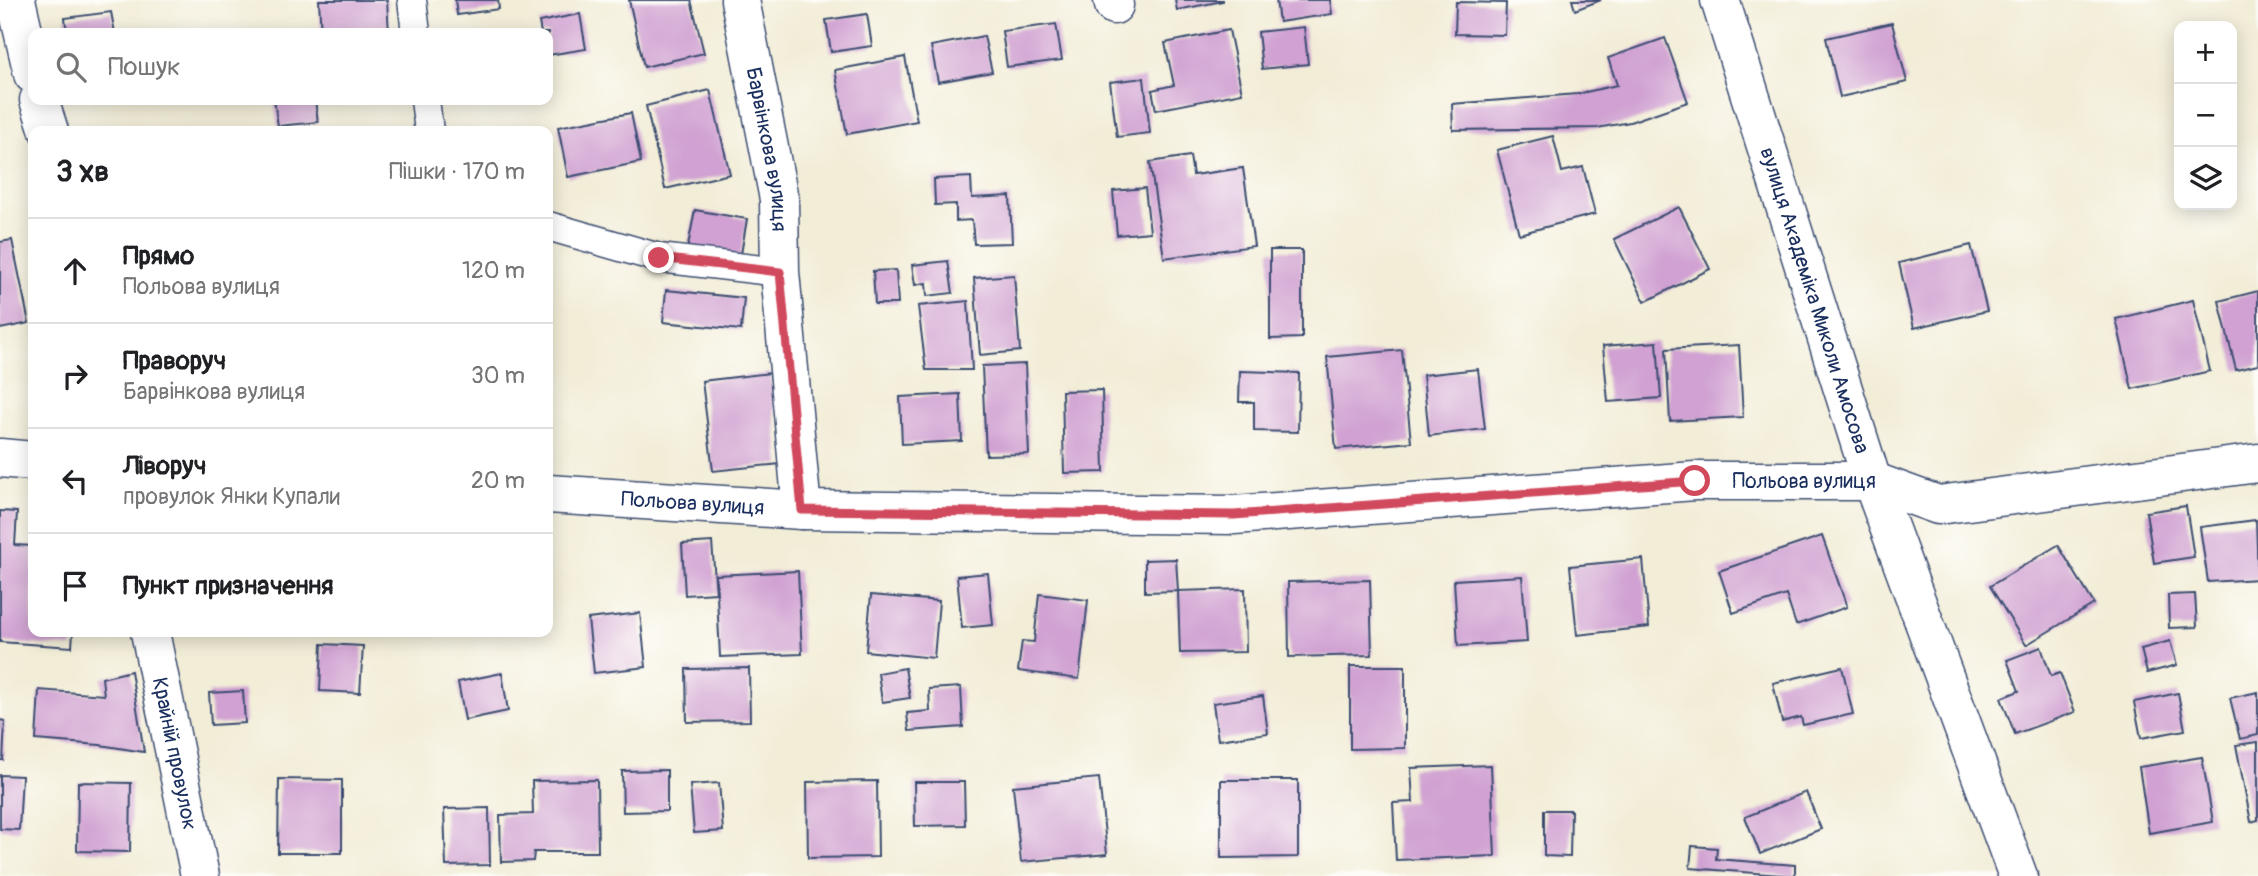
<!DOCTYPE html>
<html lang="uk">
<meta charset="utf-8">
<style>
body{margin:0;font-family:Pangolin,sans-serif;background:#f6f6f6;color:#202124}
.controls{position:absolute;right:21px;top:21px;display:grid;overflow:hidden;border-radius:14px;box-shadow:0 4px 18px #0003}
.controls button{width:63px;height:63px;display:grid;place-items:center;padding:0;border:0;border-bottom:2px solid #e0e0e0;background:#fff;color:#202124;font:35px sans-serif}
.stop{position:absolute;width:21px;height:21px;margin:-16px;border:5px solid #d1495b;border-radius:50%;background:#fff}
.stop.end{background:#d1495b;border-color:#fff;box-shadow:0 2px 7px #0008}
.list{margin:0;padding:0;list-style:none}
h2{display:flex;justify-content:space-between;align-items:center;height:91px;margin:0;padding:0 28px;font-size:30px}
h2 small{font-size:23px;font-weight:400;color:#757577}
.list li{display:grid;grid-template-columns:46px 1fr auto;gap:21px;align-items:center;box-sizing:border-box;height:105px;padding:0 28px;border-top:2px solid #e0e0e0}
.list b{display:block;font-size:26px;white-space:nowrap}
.list p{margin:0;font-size:23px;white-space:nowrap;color:#757577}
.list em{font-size:23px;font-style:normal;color:#757577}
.icon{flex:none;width:38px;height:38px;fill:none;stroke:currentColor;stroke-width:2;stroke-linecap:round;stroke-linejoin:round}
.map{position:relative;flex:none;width:2258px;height:876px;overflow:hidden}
.search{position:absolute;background:#fff;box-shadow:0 4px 18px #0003;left:28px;top:28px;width:525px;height:77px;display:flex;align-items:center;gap:18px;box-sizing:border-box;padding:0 24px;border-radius:14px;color:#757577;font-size:26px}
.panel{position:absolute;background:#fff;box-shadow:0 4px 18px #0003;left:28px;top:126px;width:525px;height:511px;border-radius:14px}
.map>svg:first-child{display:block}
.building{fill:#d0a1d2}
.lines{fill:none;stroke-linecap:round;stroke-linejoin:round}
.lane-casing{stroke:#3b4c70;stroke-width:31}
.street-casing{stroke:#3b4c70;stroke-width:41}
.secondary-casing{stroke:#3b4c70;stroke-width:41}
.lane{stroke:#fff;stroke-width:28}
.street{stroke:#fff;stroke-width:38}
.secondary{stroke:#fff;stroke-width:38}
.route{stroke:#d1495b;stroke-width:9}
.labels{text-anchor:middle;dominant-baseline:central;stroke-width:7;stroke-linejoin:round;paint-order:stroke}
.street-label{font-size:21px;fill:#1b2f5e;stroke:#fdfcf7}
</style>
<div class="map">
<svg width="2258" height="876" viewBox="0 0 2258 876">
<rect width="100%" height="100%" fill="#fdfcf7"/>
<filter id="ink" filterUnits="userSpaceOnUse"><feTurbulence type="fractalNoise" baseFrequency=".0143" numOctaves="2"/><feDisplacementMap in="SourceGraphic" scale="14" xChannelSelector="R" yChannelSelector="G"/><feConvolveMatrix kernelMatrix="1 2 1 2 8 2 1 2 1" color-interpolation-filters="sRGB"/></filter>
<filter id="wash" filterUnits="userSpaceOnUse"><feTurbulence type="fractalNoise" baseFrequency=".00686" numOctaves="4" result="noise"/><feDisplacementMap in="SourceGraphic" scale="28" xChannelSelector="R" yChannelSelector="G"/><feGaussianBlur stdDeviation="1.57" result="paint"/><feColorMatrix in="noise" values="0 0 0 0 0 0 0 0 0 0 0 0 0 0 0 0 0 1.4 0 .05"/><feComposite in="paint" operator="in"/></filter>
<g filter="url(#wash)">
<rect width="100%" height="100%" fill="#f2edd7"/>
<g id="blocks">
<g class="building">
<path d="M319,0h68l2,33h-68z"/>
<path d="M455,0h43l1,9 -42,6z"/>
<path d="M629,0h62l13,53 -60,14z"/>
<path d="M1175,0h48v1l-46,9z"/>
<path d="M1276,0h54l2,14 -53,8z"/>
<path d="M1572,0h29l-26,10z"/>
<path d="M1456,2l50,1 -1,32 -50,-1z"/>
<path d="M111,12l4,21h-48l-2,-15z"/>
<path d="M580,14l6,35 -38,6v-22h-7l-2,-11z"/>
<path d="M867,14l5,32 -41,6 -5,-32z"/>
<path d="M1892,23l15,59 -67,15 -14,-59z"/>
<path d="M1056,24l6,36 -55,7 -5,-36z"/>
<path d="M1304,27l4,37 -46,5 -4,-37z"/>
<path d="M1229,30l13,63 -86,17 -4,-20 22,-5 -9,-42z"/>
<path d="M984,36l8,36 -54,10 -7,-36z"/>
<path d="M1665,38l23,64 -58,20 -33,6 -144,2 -1,-26 125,-10 40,-9 -9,-27z"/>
<path d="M905,57l12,64 -70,13 -12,-64z"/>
<path d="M1144,78l6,55 -33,4 -7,-55z"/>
<path d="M710,90l20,84 -65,15 -19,-83z"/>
<path d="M274,100h41l3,22 -40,4z"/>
<path d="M631,113l10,49 -73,15 -10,-50z"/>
<path d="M1553,136l9,36 21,-5 12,47 -76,20 -22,-84z"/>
<path d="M1190,156l3,19 50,-7 11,78 -90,12 -14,-96z"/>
<path d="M971,177l1,21 38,-2 2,47 -38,1 -2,-24 -16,1v-17l-21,1 -1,-26z"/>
<path d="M1145,188l5,44 -33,3 -4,-44z"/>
<path d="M1679,207l31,62 -65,33 -31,-63z"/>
<path d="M695,210l52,9 -7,41 -53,-9z"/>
<path d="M12,240l17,83 -29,6v-87z"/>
<path d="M1971,245l16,66 -73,17 -15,-65z"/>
<path d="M1270,250h32v88l-32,1z"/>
<path d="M948,261l5,32 -26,3 -1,-13 -11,2 -3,-20z"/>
<path d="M896,270l2,34h-23l-2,-33z"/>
<path d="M1014,275l6,76 -40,4 -6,-77z"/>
<path d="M666,290l78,8 -3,32 -78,-8z"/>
<path d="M2258,291v74l-22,5 -17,-69z"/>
<path d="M2193,300l17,71 -78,18 -16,-70z"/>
<path d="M968,301l4,69h-46l-8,-64z"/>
<path d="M1657,342l4,56 -53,4 -5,-56z"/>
<path d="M1739,345l4,72 -73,4 -4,-72z"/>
<path d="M1402,350l9,92 -75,7 -9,-92z"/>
<path d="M1025,364l4,90 -43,1 -4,-89z"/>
<path d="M1478,369l7,60 -56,7 -6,-61z"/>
<path d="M1240,371l59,2 -1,59 -44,-1v-29h-15z"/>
<path d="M770,373l10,91 -67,7 -11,-90z"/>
<path d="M1102,390l2,82 -40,1 -2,-82z"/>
<path d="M960,394l2,47 -60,3 -2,-47z"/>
<path d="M2186,506l8,51 -40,6 -8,-51z"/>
<path d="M0,511l17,1 -2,33 18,1v86h40l-1,15 -72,-5z"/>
<path d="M2256,520l2,59 -50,3 -8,-55z"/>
<path d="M1822,536l25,71 -51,18 -10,-30 -53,18 -14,-42z"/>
<path d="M712,542l4,51 -31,2 -3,-51z"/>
<path d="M2058,545l36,59 -68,41 -36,-59z"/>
<path d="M1176,559l2,32 67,-2 1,63 -66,1 -2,-62 -33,1v-32z"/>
<path d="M1643,559l6,68 -72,8 -7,-69z"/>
<path d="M798,571l4,83 -82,3 -4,-82z"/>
<path d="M988,573l5,52 -31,3 -5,-52z"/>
<path d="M1522,576l5,66 -69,4 -4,-66z"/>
<path d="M1370,580l2,75 -83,2 -1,-75z"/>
<path d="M1039,594l49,6 -9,79 -61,-8 4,-30 12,1z"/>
<path d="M2195,594l2,33 -28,1 -1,-33z"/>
<path d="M871,595l68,6 -5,57 -68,-7z"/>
<path d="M640,613l6,54 -52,6 -6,-54z"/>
<path d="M2170,641l7,24 -30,8 -6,-24z"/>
<path d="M322,644l41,2 -3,47 -40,-2z"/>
<path d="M2041,647l10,29 9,-3 15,39 -60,22 -14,-36 18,-7 -12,-31z"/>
<path d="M1350,666h55v82l-55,1z"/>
<path d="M1842,667l11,47 -50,11 -2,-8 -19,5 -9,-39z"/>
<path d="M749,668l1,53 -63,1 -1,-53z"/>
<path d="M905,668l5,30 -28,4 -4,-29z"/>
<path d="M131,671l13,81 -44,-7 -64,-5 3,-50 65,5 -2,-17z"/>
<path d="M502,673l6,38 -43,9 -7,-38z"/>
<path d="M961,687l2,40 -54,4 -2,-18 23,-2 -1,-22z"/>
<path d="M243,691l2,32 -34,2 -2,-32z"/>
<path d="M2258,692v43l-18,4 -10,-41z"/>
<path d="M2178,693l7,37 -44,8 -7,-36z"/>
<path d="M1263,696l5,37 -50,7 -5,-37z"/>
<path d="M0,720l5,1 -2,39h-3z"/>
<path d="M2258,742v78l-7,2 -15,-77z"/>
<path d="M2202,757l11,65 -64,11 -10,-66z"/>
<path d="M1491,765l4,91 -99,4 -3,-57 20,-1 -2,-34z"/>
<path d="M667,770v41l-44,1 -1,-41z"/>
<path d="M0,775l22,1 -3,54 -19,-1z"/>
<path d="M1099,778l8,76 -86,8 -8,-76z"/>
<path d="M279,779l63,1v73h-64z"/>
<path d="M597,780l1,72h-64l-1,9 -32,1 -1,-47 33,-1 -1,-33z"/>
<path d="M1221,780h77v77l-77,1z"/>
<path d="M877,781l1,76 -70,1 -1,-76z"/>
<path d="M78,782l53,1 -1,69 -53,-1z"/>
<path d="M914,782h50l1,43 -50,1z"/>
<path d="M719,783l4,48 -29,2 -4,-48z"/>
<path d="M1806,792l15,37 -61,25 -15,-37z"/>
<path d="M489,808l1,57 -44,1 -2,-57z"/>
<path d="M1544,810h27l-1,47 -26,-1z"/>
<path d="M1692,846l25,2 -1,11 79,6v11l-105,-8z"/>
</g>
</g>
</g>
<g filter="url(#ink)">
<use href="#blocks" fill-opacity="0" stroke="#3b4c70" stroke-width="2"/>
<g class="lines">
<defs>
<g id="lane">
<path d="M412,0l4,33"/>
<path d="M425,100l4,31"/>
<path d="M548,226l111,32 121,14"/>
</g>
<g id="street">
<path d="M16,0l17,74"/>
<path id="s1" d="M740,0l39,199 1,73 22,238"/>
<path d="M1113,0l1,5"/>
<path id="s2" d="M1720,0l152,481 146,395"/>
<path d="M39,100l10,31"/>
<path id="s3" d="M150,632l50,244"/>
</g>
<g id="secondary">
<path d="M0,458l33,3"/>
<path id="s4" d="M548,494l254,16 432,5 461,-34h177l66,24 320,-42"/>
</g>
</defs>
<use href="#lane" class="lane-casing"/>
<use href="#street" class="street-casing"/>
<use href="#secondary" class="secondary-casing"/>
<use href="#lane" class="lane"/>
<use href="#street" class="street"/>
<use href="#secondary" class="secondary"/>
</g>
</g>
<g class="lines" filter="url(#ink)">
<path class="route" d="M659,258l121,14 22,238 432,5 461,-34"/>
</g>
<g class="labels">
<g class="street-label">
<text stroke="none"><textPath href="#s1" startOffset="152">Барвінкова вулиця</textPath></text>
<text stroke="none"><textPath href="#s2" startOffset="315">вулиця Академіка Миколи Амосова</textPath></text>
<text stroke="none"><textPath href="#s4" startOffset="1258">Польова вулиця</textPath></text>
<text stroke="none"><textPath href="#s4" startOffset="145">Польова вулиця</textPath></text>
<text stroke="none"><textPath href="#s3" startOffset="124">Крайній провулок</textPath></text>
</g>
</g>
</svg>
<div class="controls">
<button>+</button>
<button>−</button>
<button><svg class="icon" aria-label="layers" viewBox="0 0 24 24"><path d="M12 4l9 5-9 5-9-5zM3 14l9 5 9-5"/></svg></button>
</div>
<div class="stop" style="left:1695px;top:481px"></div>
<div class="stop end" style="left:659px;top:258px"></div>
<div class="search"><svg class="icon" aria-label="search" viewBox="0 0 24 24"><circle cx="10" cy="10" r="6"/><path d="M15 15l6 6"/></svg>Пошук</div>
<section class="panel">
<h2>3 хв<small>Пішки · 170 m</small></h2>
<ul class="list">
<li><svg class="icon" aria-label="ahead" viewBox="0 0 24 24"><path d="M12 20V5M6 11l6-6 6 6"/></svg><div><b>Прямо</b><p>Польова вулиця</p></div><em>120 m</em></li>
<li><svg class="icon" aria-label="right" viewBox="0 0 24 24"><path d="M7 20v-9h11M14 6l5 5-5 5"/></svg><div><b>Праворуч</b><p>Барвінкова вулиця</p></div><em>30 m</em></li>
<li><svg class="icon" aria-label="left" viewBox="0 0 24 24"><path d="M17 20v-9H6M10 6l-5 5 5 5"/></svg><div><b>Ліворуч</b><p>провулок Янки Купали</p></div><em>20 m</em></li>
<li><svg class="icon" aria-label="arrive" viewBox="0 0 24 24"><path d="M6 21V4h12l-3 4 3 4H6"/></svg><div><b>Пункт призначення</b></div></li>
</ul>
</section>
</div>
